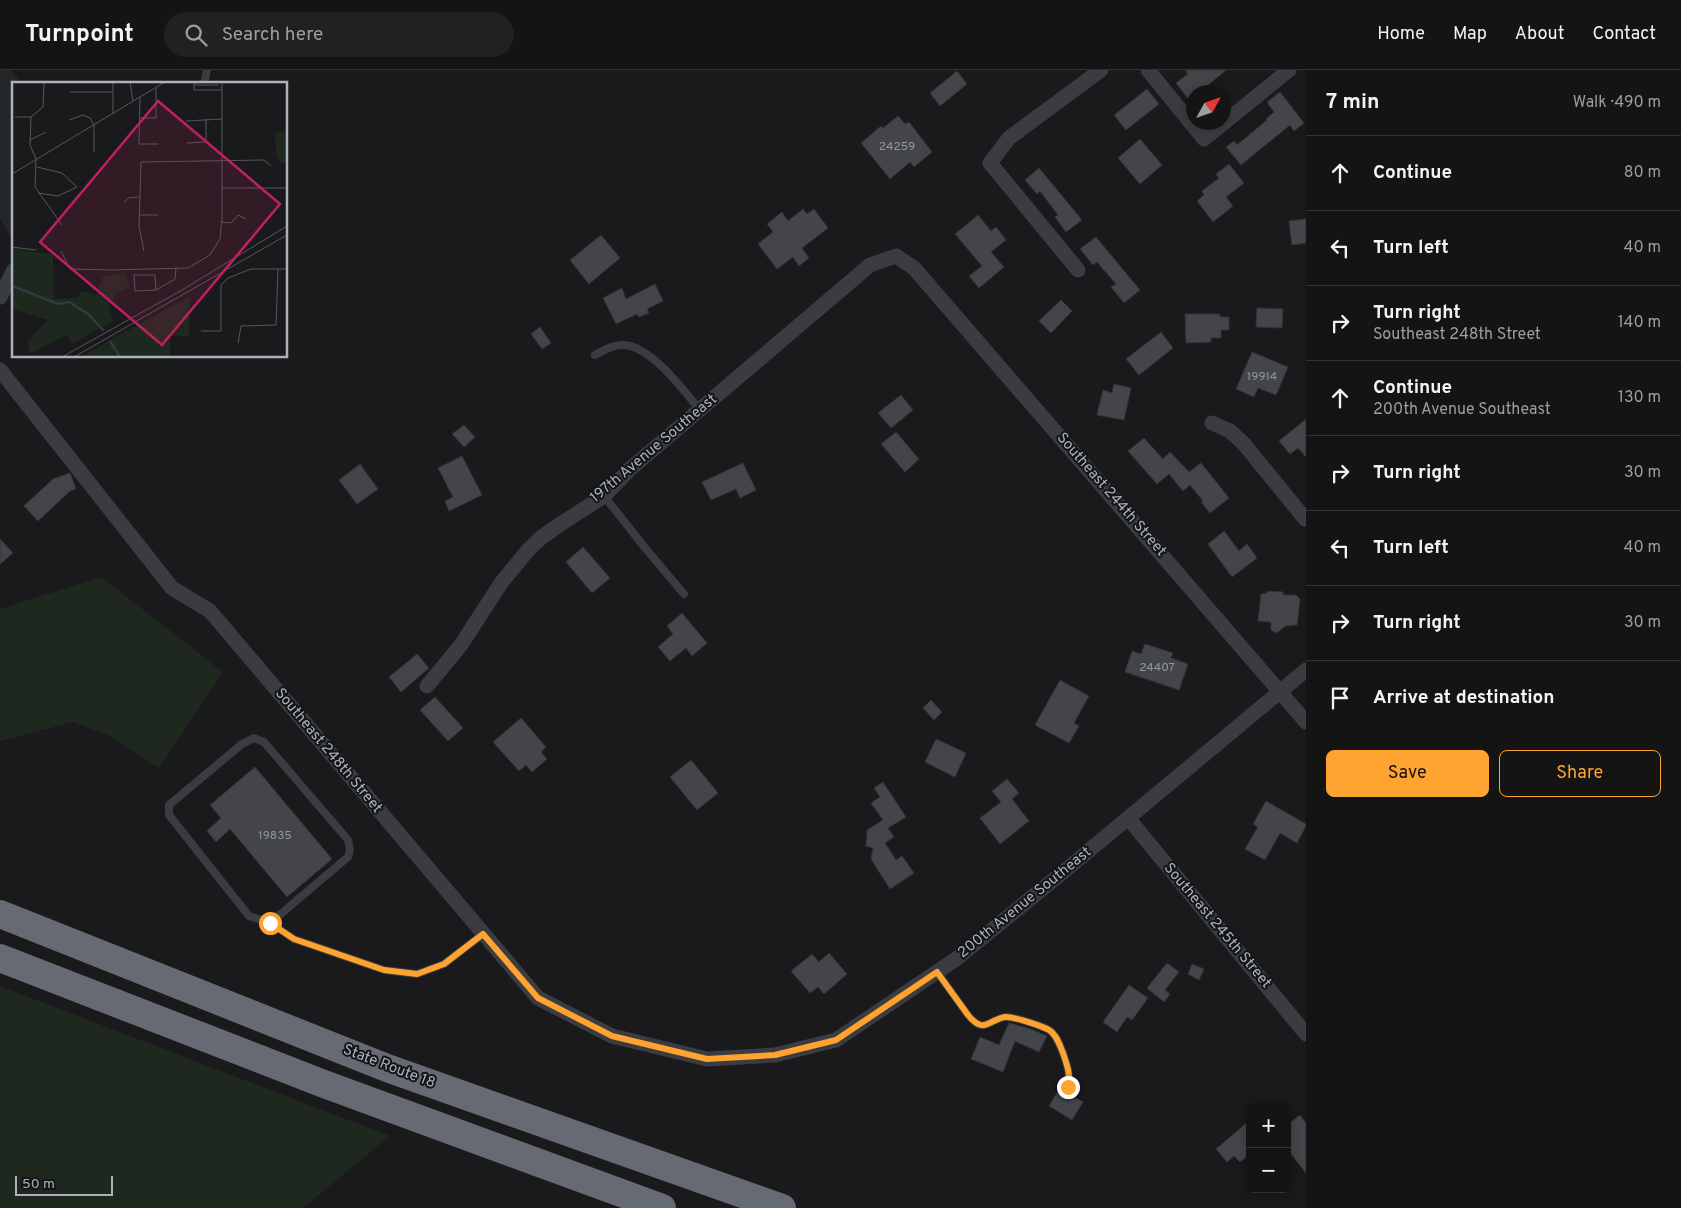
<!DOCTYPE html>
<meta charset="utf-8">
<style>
body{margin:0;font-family:Overpass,sans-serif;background:#212122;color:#f1f3f6}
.controls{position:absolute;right:15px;bottom:15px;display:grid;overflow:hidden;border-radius:8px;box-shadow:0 2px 12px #0003}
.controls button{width:45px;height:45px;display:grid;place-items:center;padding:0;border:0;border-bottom:1px solid #333334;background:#141415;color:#f1f3f6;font:25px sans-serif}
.compass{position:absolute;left:1186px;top:15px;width:45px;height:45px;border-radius:50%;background:#141415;box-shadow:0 2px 12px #0003;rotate:50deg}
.scale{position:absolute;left:15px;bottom:12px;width:98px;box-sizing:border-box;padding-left:5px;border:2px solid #abb2bc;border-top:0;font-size:14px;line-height:18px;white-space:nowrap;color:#abb2bc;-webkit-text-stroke:4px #141517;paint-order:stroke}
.stop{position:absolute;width:15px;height:15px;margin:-11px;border:4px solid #fea32f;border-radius:50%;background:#fff}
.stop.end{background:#fea32f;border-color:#fff;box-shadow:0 1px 5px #0008}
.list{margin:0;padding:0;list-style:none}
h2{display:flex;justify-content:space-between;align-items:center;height:65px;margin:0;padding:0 20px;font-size:21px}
h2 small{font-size:16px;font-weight:400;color:#9d9ea0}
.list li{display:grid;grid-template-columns:32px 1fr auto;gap:15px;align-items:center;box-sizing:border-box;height:75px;padding:0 20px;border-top:1px solid #333334}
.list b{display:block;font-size:19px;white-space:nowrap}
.list p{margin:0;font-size:16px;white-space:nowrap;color:#9d9ea0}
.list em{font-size:16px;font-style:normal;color:#9d9ea0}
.actions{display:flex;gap:10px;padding:15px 20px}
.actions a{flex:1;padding:11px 0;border:1px solid #fea32f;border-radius:8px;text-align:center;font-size:18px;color:#fea32f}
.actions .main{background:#fea32f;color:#111}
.icon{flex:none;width:28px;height:28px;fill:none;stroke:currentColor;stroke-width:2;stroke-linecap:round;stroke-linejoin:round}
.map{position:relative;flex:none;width:1306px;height:1138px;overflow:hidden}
header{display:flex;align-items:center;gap:30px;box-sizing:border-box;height:70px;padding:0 25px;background:#141415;border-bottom:1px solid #333334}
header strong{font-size:24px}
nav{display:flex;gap:28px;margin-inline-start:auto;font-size:18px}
.search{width:350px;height:45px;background:#212122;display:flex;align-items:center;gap:12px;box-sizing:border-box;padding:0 18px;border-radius:28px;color:#9d9ea0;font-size:19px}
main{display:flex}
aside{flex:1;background:#141415}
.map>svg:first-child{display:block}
.built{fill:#252629}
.green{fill:#1f281f}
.building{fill:#434549;stroke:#333438}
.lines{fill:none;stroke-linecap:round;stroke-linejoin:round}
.service{stroke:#3a3c41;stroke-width:8}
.minor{stroke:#3a3c41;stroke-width:15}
.motorway{stroke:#666b73;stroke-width:28}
.route{stroke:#fea32f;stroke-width:6}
.labels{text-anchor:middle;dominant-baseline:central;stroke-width:4;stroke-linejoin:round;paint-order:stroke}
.number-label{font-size:12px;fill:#91979f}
.street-label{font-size:15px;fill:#abb2bc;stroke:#141517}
.inset-river{fill:none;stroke:#2e3b42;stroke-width:2.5}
.inset-road{fill:none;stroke:#54575c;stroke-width:1}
.view{fill:#c12060;fill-opacity:0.15;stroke:#c12060;stroke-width:2.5}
.inset-edge{fill:none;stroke:#abb2bc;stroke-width:2.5}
</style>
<header>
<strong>Turnpoint</strong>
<div class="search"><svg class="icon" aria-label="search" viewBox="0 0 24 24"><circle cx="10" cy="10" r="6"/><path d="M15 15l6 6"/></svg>Search here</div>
<nav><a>Home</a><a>Map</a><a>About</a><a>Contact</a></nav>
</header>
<main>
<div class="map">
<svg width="1306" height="1138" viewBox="0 0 1306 1138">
<rect width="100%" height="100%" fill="#1a1a1c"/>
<path class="built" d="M0,0h11l11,14h-8v158l-14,-23z"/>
<g class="green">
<path d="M101,507l122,95 -64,96 -47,-31 -39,-15 -73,19v-132z"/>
<path d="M0,916l390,150 -87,72h-303z"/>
</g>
<g class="building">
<path d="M1185,0h41l-26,22h-6v5l-5,3 -13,-17 12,-9z"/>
<path d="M957,1l10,13 -27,22 -10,-13z"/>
<path d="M1147,19l12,15 -33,26 -12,-15z"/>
<path d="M1280,22l24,31 -10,8 -4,-6 -49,40 -15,-18 8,-6 3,4 30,-25 -1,-1 8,-7 -7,-10z"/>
<path d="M898,46l7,8 4,-2 23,30 -18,15 -4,-5 -20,17 -29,-36 20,-17 2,2z"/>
<path d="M1140,69l22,26 -22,19 -22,-26z"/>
<path d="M1229,94l15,19 -18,14 7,9 -20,16 -16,-21 7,-6 -2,-4 17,-13 -3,-4z"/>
<path d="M1039,98l43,52 -16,12 -11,-15 3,-2 -18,-24 -3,3 -12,-14z"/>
<path d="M803,139l4,5 7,-5 14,19 -26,20 7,10 -10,8 -6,-9 -16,12 -19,-25 15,-12 -6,-8 15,-12 6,9z"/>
<path d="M978,145l13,16 5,-4 10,13 -15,12 13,15 -25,21 -10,-12 13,-10 -27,-32z"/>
<path d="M1306,149v24l-14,2 -3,-24z"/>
<path d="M601,165l19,23 -31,26 -19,-24z"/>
<path d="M1096,167l44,53 -16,13 -13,-16 5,-3 -19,-22 -4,3 -13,-16z"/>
<path d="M655,214l8,17 -16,8 2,4 -10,4 -2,-3 -21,10 -13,-26 19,-10 4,11z"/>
<path d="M1061,230l11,11 -21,22 -12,-12z"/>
<path d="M1257,238l26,1 -1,19 -26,-1z"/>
<path d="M1185,244h35v3h9v13h-8v8h-10v4l-25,1z"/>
<path d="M540,257l11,16 -9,6 -11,-15z"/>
<path d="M1161,262l12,16 -34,27 -13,-16z"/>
<path d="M1252,282l36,15 -12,28 -18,-7 -4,9 -18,-8z"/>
<path d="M1114,314l17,4 -7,32 -27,-5 6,-25 9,3z"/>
<path d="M901,325l12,15 -22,18 -13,-15z"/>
<path d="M1306,349v38l-8,-9 -8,6 -11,-13z"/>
<path d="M464,355l11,12 -11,10 -12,-13z"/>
<path d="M896,362l23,27 -14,13 -24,-28z"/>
<path d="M1144,368l19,21 7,-7 19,20 12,-9 28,35 -19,15 -9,-11 2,-1 -13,-16 -7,6 -14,-17 -12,10 -29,-33z"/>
<path d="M462,386l20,39 -33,16 -4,-10 8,-4 -15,-29z"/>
<path d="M743,393l13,27 -16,8 -4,-9 -25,11 -9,-18z"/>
<path d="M360,394l18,25 -21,15 -18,-24z"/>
<path d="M70,403l6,16 -6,2 -32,30 -14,-15 29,-27z"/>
<path d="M1224,461l15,20 8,-7 10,14 -25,19 -24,-33z"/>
<path d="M0,469l13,14 -13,11z"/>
<path d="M583,477l27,31 -18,15 -26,-31z"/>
<path d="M1268,521l15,1v3h13l4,4 -3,26 -12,1 -8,7 -6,-3v-8l-13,-1 3,-27 6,-1z"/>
<path d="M682,543l25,30 -15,13 -6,-8 -16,13 -12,-14 15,-13 -6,-8z"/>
<path d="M1145,574l28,9 -2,5 17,6 -9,26 -54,-18 7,-21 9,3z"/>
<path d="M417,584l12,14 -28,24 -12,-15z"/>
<path d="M1060,610l29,16 -15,27 5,3 -10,17 -34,-18z"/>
<path d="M435,627l28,31 -15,13 -28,-31z"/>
<path d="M931,630l11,12 -8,8 -11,-12z"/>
<path d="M521,648l25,29 -5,5 6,7 -15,13 -6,-7 -7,6 -26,-29z"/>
<path d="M936,669l30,14 -11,24 -30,-15z"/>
<path d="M691,690l27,33 -21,17 -27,-33z"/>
<path d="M255,697l77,92 -45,38 -57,-68 -14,13 -9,-11 14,-13 -11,-13z"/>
<path d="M1007,709l12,14 -7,6 17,22 -29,23 -20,-26 21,-16 -9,-11z"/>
<path d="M883,712l23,35 -18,11 6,9 -9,6 11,17 6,-4 12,17 -24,16 -19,-30 2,-11 -7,-2 1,-16 16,-10 -12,-17 9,-6 -6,-9z"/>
<path d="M1266,731l40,23v2l-9,17 -17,-10 -15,27 -20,-11 13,-22 -5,-3z"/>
<path d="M829,883l18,21 -23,20 -6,-7 -8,6 -19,-22 21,-17 7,8z"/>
<path d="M1167,893l12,9 -14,18 5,4 -6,8 -17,-14z"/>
<path d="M1192,894l12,5 -5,11 -11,-6z"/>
<path d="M1129,915l19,13 -16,22 -5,-3 -10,15 -14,-10z"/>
<path d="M1009,953l22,6 16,7 -8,16 -24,-11 -12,31 -32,-13 9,-22 19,8z"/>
<path d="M1060,1018l3,3 20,11 -11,18 -23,-14z"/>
<path d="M1300,1045l6,8v50l-19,-24v-24z"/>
<path d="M1250,1050v34l-10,8 -6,-6 -7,6 -11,-13z"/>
</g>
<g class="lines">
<g class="service">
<path d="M204,14l3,-14"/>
<path d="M595,285c9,-5 19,-11 29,-10 28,2 59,45 76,65"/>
<path d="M604,426l42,53 38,45"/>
<path d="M270,853l-21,-7 -80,-101v-10l73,-61 12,-6 10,4 84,98 2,10 -2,7 -78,66 24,16 90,31 33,4 27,-10 39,-30"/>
<path d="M937,902l31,43c16,20 20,5 37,2 7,-1 38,9 44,13 8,5 11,16 14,23 4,12 8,22 4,34"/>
</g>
<g class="minor">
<path d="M1148,0l56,69 85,-69"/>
<path d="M1078,200l-88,-107 19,-25 92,-68"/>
<path d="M0,227l14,-27"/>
<path d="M0,300l172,218 38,23 328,387 74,38 95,23 68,-4 61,-15 120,-81 112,-91 238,-198"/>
<path d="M1212,353l18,8 14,13 61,75 1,-1"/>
<path d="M427,616l34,-41 40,-62 28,-34 13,-12 17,-12 45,-29 26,-27 240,-204 26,-9 18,12 392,454"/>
<path d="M1128,748l178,216"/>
</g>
<g class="motorway">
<path d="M0,844l387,154 395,140"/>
<path d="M0,888l324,126 338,124"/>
</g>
</g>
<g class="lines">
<path class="route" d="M270,853l24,16 90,31 33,4 27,-10 39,-30 55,64 74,38 95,23 68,-4 61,-15 101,-68 31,43c16,20 20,5 37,2 7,-1 37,9 44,13 8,5 11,16 14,23 4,12 8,22 5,34"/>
</g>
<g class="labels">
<g class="number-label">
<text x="897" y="77">24259</text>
<text x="1262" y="307">19914</text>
<text x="1157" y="598">24407</text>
<text x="275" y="766">19835</text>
</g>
<g class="street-label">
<text transform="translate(654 379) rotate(-40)">197th Avenue Southeast</text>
<text transform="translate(1111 425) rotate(49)">Southeast 244th Street</text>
<text transform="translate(328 681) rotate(50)">Southeast 248th Street</text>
<text transform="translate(1025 833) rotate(-39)">200th Avenue Southeast</text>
<text transform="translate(1217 856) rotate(50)">Southeast 245th Street</text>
<text transform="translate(389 997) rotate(21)">State Route 18</text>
</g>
</g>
<g transform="translate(12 12)">
<rect width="275" height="275" fill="#1a1a1c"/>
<path d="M275,49v32h-6l-5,-7 -1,-24zM0,166l41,7 1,44 23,-1 4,-7 15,4 7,-18 22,-5 4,16 -13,5 -7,14 4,14 -41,23 -5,-9 -37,19 -3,-12 21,-22 -36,-11zM178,214l-1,40h-19v21h-90z" fill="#1f281f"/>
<path class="inset-river" d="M0,204l46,18 11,-2 19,12 16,17M98,259l10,16"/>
<path class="inset-road" d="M118,0l3,19M182,0v8h28M182,3h24M58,10h43M128,15l-1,47h19M101,32v-32M3,35h16M19,35l-1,28 6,14 -1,28 27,38M19,35l12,-10 1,-25M127,36h17v-30M57,38l14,-5 7,3 4,7v27M174,39l36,-2M18,58l16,-8M175,61l19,-1v-23M25,85l25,6 15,14 -19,9 -20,-3M0,92l153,-92M210,106h65M112,121l4,-5 11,-1M128,133h18M209,140l10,1 7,-8 8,4M0,165l24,3M49,169l9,18 41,1 77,-2 22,-13 10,-16 2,-20v-137M132,169l-5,-25 2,-64 123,-2 7,6M144,208l-21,1 -1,-16h21l1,15 19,-11 1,-11M189,249h20v-46l7,-7 23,-9h36M226,261l3,-17 35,-1 2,-56M50,275l120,-67 105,-64M62,275l213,-122"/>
<path class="view" d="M146,19l122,103 -118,141 -122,-103z"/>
<rect width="275" height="275" class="inset-edge"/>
</g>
</svg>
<div class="controls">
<button>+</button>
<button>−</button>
</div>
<svg class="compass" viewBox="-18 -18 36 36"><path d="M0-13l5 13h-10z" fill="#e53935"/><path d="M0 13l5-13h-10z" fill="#9d9ea0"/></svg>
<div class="scale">50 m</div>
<div class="stop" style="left:270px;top:853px"></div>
<div class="stop end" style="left:1068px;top:1017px"></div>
</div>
<aside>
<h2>7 min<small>Walk · 490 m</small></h2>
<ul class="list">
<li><svg class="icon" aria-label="ahead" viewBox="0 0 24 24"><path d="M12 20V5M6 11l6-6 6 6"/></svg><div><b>Continue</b></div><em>80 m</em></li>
<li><svg class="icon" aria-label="left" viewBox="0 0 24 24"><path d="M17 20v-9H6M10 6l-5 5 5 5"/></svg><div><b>Turn left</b></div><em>40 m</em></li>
<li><svg class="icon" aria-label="right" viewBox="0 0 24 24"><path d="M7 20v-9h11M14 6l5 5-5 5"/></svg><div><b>Turn right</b><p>Southeast 248th Street</p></div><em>140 m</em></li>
<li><svg class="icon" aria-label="ahead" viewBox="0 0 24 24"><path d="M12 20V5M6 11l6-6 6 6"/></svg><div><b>Continue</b><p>200th Avenue Southeast</p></div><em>130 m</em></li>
<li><svg class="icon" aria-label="right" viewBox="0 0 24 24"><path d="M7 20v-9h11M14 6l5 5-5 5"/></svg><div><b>Turn right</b></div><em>30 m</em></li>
<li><svg class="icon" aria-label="left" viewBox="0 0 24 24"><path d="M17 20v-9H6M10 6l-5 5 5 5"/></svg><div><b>Turn left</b></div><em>40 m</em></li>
<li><svg class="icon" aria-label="right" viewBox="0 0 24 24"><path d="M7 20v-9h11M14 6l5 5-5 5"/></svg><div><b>Turn right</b></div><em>30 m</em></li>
<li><svg class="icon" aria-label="arrive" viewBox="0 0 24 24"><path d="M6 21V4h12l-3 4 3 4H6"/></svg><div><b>Arrive at destination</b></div></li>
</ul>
<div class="actions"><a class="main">Save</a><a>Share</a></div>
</aside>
</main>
